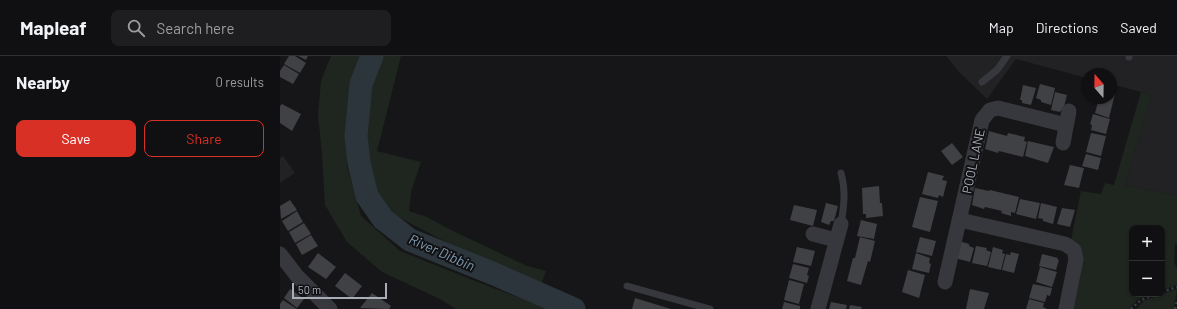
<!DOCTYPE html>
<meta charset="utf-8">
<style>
body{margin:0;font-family:Barlow,sans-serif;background:#1e1e20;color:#f1f3f6}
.controls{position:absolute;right:12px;bottom:12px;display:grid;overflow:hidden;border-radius:8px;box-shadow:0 1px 3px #0004}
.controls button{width:36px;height:36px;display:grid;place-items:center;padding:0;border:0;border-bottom:1px solid #303032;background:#101012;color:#f1f3f6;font:20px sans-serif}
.compass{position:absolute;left:801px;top:12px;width:36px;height:36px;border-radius:50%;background:#101012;box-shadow:0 1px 3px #0004;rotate:340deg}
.scale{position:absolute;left:12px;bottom:10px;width:95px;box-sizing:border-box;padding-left:4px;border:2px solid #a8adb8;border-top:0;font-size:11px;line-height:14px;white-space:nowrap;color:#a8adb8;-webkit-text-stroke:3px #111113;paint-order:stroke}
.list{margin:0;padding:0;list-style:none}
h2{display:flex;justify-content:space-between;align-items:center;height:52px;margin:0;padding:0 16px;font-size:17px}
h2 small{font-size:13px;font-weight:400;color:#9c9d9f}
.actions{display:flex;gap:8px;padding:12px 16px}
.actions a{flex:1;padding:9px 0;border:1px solid #d93025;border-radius:8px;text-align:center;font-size:14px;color:#d93025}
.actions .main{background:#d93025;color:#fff}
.icon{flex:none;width:22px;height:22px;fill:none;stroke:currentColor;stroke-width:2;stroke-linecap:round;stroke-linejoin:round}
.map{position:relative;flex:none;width:897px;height:253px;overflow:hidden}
header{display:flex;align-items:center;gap:24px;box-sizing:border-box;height:56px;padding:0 20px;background:#101012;border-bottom:1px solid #303032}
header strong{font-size:19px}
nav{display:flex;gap:22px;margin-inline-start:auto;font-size:14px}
.search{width:280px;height:36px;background:#1e1e20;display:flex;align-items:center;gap:10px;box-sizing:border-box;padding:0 14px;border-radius:8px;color:#9c9d9f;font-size:15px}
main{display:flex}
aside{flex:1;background:#101012}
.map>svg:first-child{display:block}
.built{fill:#222225}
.green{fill:#1e261f}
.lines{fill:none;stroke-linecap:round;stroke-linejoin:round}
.river{stroke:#2c353c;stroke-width:23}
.building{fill:#404145}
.path{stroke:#3d3f44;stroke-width:2.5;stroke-dasharray:2 3;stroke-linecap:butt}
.lane{stroke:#37383d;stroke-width:7}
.street{stroke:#37383d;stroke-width:15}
.labels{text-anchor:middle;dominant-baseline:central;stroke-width:4;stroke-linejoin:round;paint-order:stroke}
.street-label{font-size:13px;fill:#a8adb8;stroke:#111113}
.water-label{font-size:14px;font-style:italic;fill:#7f9bb3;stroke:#111113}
</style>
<header>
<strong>Mapleaf</strong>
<div class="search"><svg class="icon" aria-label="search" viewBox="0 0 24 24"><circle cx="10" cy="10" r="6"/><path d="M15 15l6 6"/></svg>Search here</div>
<nav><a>Map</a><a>Directions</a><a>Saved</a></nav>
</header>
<main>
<aside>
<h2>Nearby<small>0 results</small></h2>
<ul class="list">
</ul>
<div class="actions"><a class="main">Save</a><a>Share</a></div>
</aside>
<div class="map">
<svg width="897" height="253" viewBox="0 0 897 253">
<rect width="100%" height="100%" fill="#161618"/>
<g class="built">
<path d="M666,0h231v140l-52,-11 27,-90 -41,-11v-10h-24v4l-71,-19 -29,40 -28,-27z"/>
<path d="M3,100l12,17 -15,10v-25z"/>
</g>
<g class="green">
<path d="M51,0h30l-11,44 -3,35v31l14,50 39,35 88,35 48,18 9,5h-89l-16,-10 -58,-27 -35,-30 -22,-37 -3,-52 -4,-38 3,-34z"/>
<path d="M101,0h20l-24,95 44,11 -10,30 -2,19 18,6 22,12 78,37 19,5 -5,14c-39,-16 -77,-33 -114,-53 -17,-9 -40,-19 -51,-37 -22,-35 -9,-103 5,-139z"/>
<path d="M861,36l11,3 -27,90 52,11v49l-2,-2 -1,19 3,7v16l-15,5v-62h-30v66h19l-14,6 -8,9h-58v-69l10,-49 20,3 4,-11 9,2z"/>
<path d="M897,233l-3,20h-38l9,-9z"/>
</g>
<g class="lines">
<path class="river" d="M92,0l-11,28 -5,52 3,27 8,33 16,23 27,21 82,33 82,36"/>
</g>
<g class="building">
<path d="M9,0h6l11,7 -6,10 -16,-9z"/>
<path d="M18,0h10l-2,4z"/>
<path d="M4,9l15,9 -6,10 -13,-7v-6z"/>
<path d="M760,28l15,4 -4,17 -10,-3v-2l-5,-2z"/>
<path d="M743,29l13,3 -5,17 -9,-2v-3h-2z"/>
<path d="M775,36l12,3 -4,16 -2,-1 -1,2 -9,-2z"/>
<path d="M831,37l4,1 -6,24 -14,-5 4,-15h12z"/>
<path d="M2,48l19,10 -9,17 -12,-8v-17z"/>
<path d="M813,58l17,5 -4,15 -15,-4 1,-5 -2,-1z"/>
<path d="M709,75l18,5 1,-3 17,4 -1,4 3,1 -4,15 -24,-6 -1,2 -13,-4z"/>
<path d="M811,77l15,3 -5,20 -15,-4z"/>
<path d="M748,85l26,6 -6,16 -23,-7z"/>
<path d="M672,87l11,14 -11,8 -11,-14z"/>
<path d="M806,98l15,4 -3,12 -16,-4z"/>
<path d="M790,109l14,3 -5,20 -15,-3z"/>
<path d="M648,116l16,4 -2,4 5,1 -4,16 -4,-2 -1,3 -16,-4z"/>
<path d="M599,130l1,17h2l1,13 -17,2v-4h-3l-1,-26z"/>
<path d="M695,132l14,3 1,-1 29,7 -4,16 -4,-1v4l-10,-3 1,-2 -17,-4 -1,2 -12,-4z"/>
<path d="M640,141l18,4 -8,31 -18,-5z"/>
<path d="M740,143l20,4 -4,16 -20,-5z"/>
<path d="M10,144l7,10 -16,9 -1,-13z"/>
<path d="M546,147l12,3 -4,15h-3l-2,4 -8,-3z"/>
<path d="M761,147l16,4 -4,17 -10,-3v-2l-5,-1z"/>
<path d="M514,149l23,5 -4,16 -23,-6z"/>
<path d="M782,152l13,2 -5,17 -13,-3z"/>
<path d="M17,155l6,11 -15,9 -6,-10z"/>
<path d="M581,164l16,4 -3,15 -17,-3z"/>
<path d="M24,167l7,11 -16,9 -6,-11z"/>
<path d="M31,179l7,11 -16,9 -6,-11z"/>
<path d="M580,181l15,4 -5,21 -2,-1 -7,24 -14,-4 6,-23h2z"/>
<path d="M640,181l16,4 -4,15 -16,-4z"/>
<path d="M679,185l10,3v2l5,2 -4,14 -15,-4z"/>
<path d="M696,190l11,2 -1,2 5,2 -4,14 -15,-3z"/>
<path d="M517,191l18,4 -4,15 -18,-4z"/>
<path d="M713,191l10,3 -1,3 3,1 -4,16 -13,-3z"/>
<path d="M731,196l8,2 -5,19 -12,-3 4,-16 4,1z"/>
<path d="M38,197l18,14 -10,12 -18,-12z"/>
<path d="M636,197l14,5 -1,5 2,1 -2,9 -17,-4z"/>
<path d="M762,198l16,4 -1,1 2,1 -3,10 -17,-4z"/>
<path d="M513,208l16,4 -2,7 2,1 -2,7 -18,-5z"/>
<path d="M760,211l17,5 -5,15 -16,-5z"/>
<path d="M628,214l17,5 -6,23 -17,-6z"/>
<path d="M65,217l17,13 -10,13 -17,-13z"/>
<path d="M509,224l15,4 -5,20 -15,-4z"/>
<path d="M753,228l19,4 -2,8 -3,-1 -2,7 -16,-4z"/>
<path d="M10,233l14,10 -7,9 -13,-10z"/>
<path d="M690,233l19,4 -5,16h-18z"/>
<path d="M92,237l19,13 -2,3 -29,-1z"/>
<path d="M355,242l36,11h-39z"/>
<path d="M749,243l15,4 -1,4 4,2h-21z"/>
<path d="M3,244l14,9h-17v-5z"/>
<path d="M504,246l16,4v3h-18z"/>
<path d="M551,246l16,3 -1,4h-17z"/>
<path d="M570,249l12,2 -1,2h-12z"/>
</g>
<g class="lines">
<g class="path">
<path d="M882,236l15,-5"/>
<path d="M851,253l10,-9 16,-6"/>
<path d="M895,253l2,-8"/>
</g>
<g class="lane">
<path d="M849,1v-1"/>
<path d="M702,26l15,-12 10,-14"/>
<path d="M561,168c3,-18 5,-33 0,-51"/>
<path d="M347,230l83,23"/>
</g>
<g class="street">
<path d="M783,87l6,-32"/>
<path d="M680,164l105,24 9,6 2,9 -10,50"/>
<path d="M533,178l23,6"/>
<path d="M0,198l17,22 33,33"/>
<path d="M665,226l37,-162 8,-10 8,-2 68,17"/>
<path d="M538,253l23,-85"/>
</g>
</g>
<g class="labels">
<g class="street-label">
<text transform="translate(693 105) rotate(-78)">POOL LANE</text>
</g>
<g class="water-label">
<text transform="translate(162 196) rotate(24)">River Dibbin</text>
</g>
</g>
</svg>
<div class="controls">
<button>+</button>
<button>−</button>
</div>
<svg class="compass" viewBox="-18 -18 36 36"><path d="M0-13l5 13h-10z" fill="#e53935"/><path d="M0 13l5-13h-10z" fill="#9c9d9f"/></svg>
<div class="scale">50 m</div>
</div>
</main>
